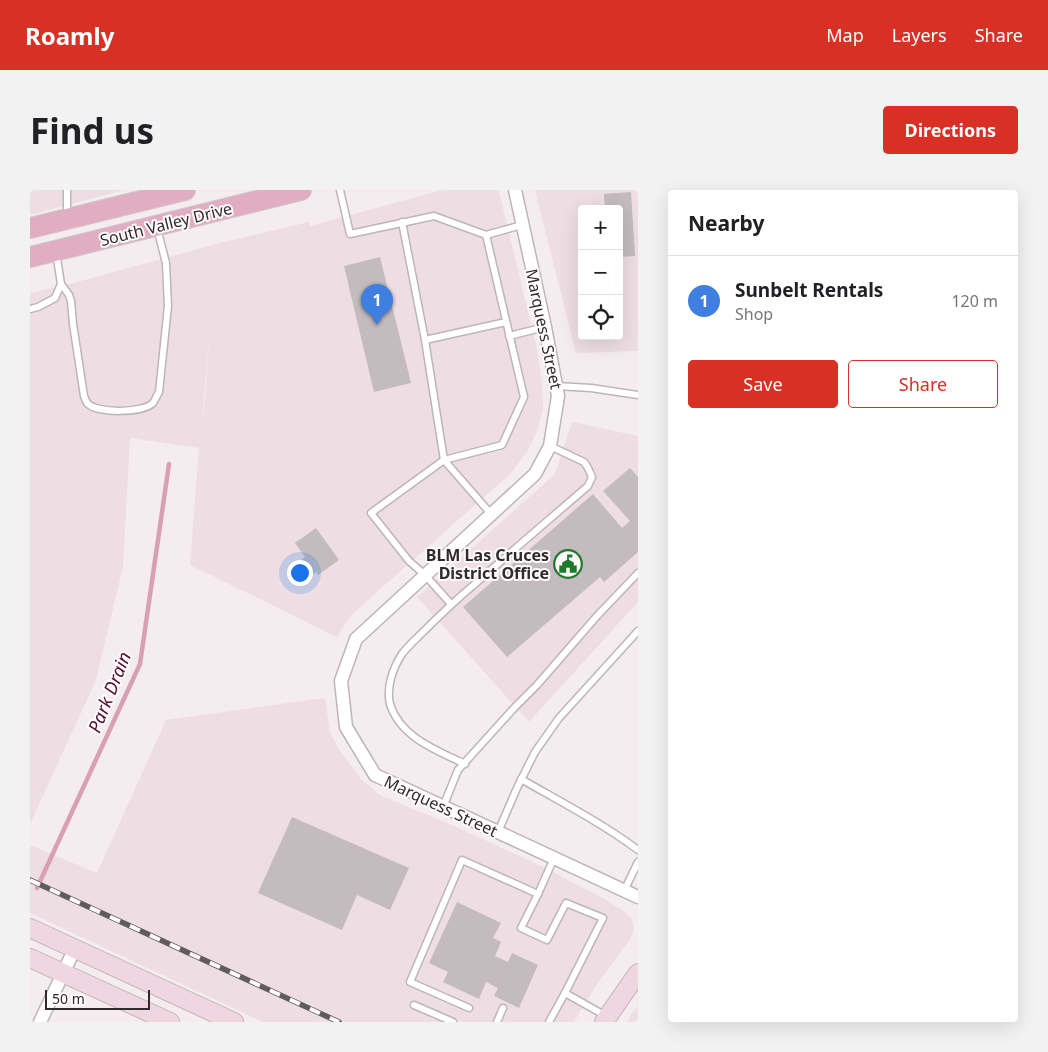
<!DOCTYPE html>
<meta charset="utf-8">
<style>
body{margin:0;font-family:"Noto Sans",sans-serif;background:#f2f2f2;color:#202124}
.controls{position:absolute;right:15px;top:15px;display:grid;overflow:hidden;border-radius:5px;box-shadow:0 5px 20px #0002}
.controls button{width:45px;height:45px;display:grid;place-items:center;padding:0;border:0;border-bottom:1px solid #e0e0e0;background:#fff;color:#202124;font:25px sans-serif}
.scale{position:absolute;left:15px;bottom:12px;width:105px;box-sizing:border-box;padding-left:5px;border:2px solid #2f2b2c;border-top:0;font-size:14px;line-height:18px;white-space:nowrap;color:#2f2b2c;-webkit-text-stroke:4px #fffafc;paint-order:stroke}
.you{position:absolute;left:269px;top:382px;width:18px;height:18px;margin:-12px;border:4px solid #fff;border-radius:50%;background:#1a73e8;box-shadow:0 0 0 8px #1a73e833}
.badge{display:grid;place-items:center;width:32px;height:32px;border-radius:50%;background:#d93025;color:#fff;font-size:16px;font-weight:700}
.pin{position:absolute;translate:-50% -41px;filter:drop-shadow(0 1px 2px #0008)}
.pin::after{content:'';position:absolute;top:26px;width:18px;height:15px;background:inherit;clip-path:polygon(0 0,100% 0,50% 100%)}
.list{margin:0;padding:0;list-style:none}
h2{display:flex;justify-content:space-between;align-items:center;height:65px;margin:0;padding:0 20px;font-size:21px}
h2 small{font-size:16px;font-weight:400;color:#757577}
.list li{display:grid;grid-template-columns:32px 1fr auto;gap:15px;align-items:center;box-sizing:border-box;height:90px;padding:0 20px;border-top:1px solid #e0e0e0}
.list b{display:block;font-size:19px;white-space:nowrap}
.list p{margin:0;font-size:16px;white-space:nowrap;color:#757577}
.list em{font-size:16px;font-style:normal;color:#757577}
.actions{display:flex;gap:10px;padding:15px 20px}
.actions a{flex:1;padding:11px 0;border:1px solid #d93025;border-radius:5px;text-align:center;font-size:18px;color:#d93025}
.actions .main{background:#d93025;color:#fff}
.icon{flex:none;width:28px;height:28px;fill:none;stroke:currentColor;stroke-width:2;stroke-linecap:round;stroke-linejoin:round}
.map{position:relative;flex:none;width:608px;height:832px;overflow:hidden;border-radius:5px}
header{display:flex;align-items:center;gap:30px;box-sizing:border-box;height:70px;padding:0 25px;background:#d93025;color:#fff}
header strong{font-size:24px}
nav{display:flex;gap:28px;margin-inline-start:auto;font-size:18px}
.intro{display:flex;align-items:center;justify-content:space-between;box-sizing:border-box;height:120px;padding:0 30px}
h1{margin:0;font-size:35px}
.button{padding:12px 22px;border-radius:5px;background:#d93025;color:#fff;font-size:18px;font-weight:700}
main{display:flex;gap:30px;padding:0 30px}
aside{flex:1;background:#fff;border-radius:5px;box-shadow:0 5px 20px #0002}
.map>svg:first-child{display:block}
.built{fill:#eedee3;fill-rule:evenodd}
.lines{fill:none;stroke-linecap:round;stroke-linejoin:round}
.stream{stroke:#d8a0b5;stroke-width:4.5}
.building{fill:#c3bbbe}
.lane-casing{stroke:#bdb5b7;stroke-width:9}
.street-casing{stroke:#bdb5b7;stroke-width:15}
.secondary-casing{stroke:#bdb5b7;stroke-width:20}
.primary-casing{stroke:#cdcccc;stroke-width:22}
.lane{stroke:#fff;stroke-width:6}
.street{stroke:#fff;stroke-width:12}
.secondary{stroke:#f0d6e0;stroke-width:18}
.primary{stroke:#e0adc2;stroke-width:20}
.rail-casing{stroke:#605b5c;stroke-width:5.5}
.rail{stroke:#fffafc;stroke-width:4;stroke-dasharray:11;stroke-linecap:butt}
.labels{text-anchor:middle;dominant-baseline:central;stroke-width:4;stroke-linejoin:round;paint-order:stroke}
.street-label{font-size:16px;fill:#2f2b2c;stroke:#fffafc}
.poi-label{font-size:16px;font-weight:bold;fill:#2f2b2c;stroke:#fffafc;text-anchor:end}
.water-label{font-size:18px;font-style:italic;fill:#4e0d2e;stroke:#fffafc}
</style>
<header>
<strong>Roamly</strong>
<nav><a>Map</a><a>Layers</a><a>Share</a></nav>
</header>
<div class="intro"><h1>Find us</h1><a class="button">Directions</a></div>
<main>
<div class="map">
<svg width="608" height="832" viewBox="0 0 608 832">
<rect width="100%" height="100%" fill="#f4ecee"/>
<g class="built">
<path d="M0,0h94l-94,25z"/>
<path d="M412,0h54l3,2 37,152 6,38 1,25 -5,22 -11,23 -16,21 -161,143 -13,21 -147,-72 9,-117 -69,-10 -7,129 -27,113 -66,144v-531l36,-8 150,-41 93,-22 1,4zM180,134l-5,78 -3,23 8,-100z"/>
<path d="M505,0h103v161l-62,2zM552,19h37v127h-37z"/>
<path d="M542,232l66,14v166l-109,120 -112,-125 138,-123z"/>
<path d="M295,508l5,34 10,19 20,27 20,17 72,30 87,40 62,32 21,13 9,8 3,10 -3,10 -36,49 -21,35h-311l-233,-109v-68l67,28 69,-153z"/>
<path d="M608,816v16h-11l5,-9z"/>
</g>
<g class="lines">
<path class="stream" d="M7,698l103,-224 29,-200"/>
</g>
<g class="building">
<path d="M601,2l4,64 -16,1v-48h-14l-1,-15z"/>
<path d="M350,67l31,126 -37,9 -30,-126z"/>
<path d="M600,278l8,9v75l-34,30 -4,-5 -93,80 -44,-50 130,-113 29,34 8,-7 -27,-30z"/>
<path d="M286,338l23,32 -21,15 -2,-3 -15,11 -11,-15 15,-11 -10,-14z"/>
<path d="M262,627l117,51 -19,42 -33,-15 -15,35 -84,-37z"/>
<path d="M427,712l44,21 -8,15 8,4 -6,14 13,6 4,-9 26,12 -19,43 -25,-12 4,-8 -12,-6 -7,17 -36,-17 5,-10 -19,-9z"/>
</g>
<g class="lines">
<defs>
<g id="lane">
<path d="M37,0v25"/>
<path d="M310,0l10,44 84,-18 52,19 36,-10"/>
<path d="M372,32l23,118 81,-18"/>
<path d="M31,94l8,11 2,6 2,23 11,72c1,2 2,5 3,7 10,11 56,10 66,0 2,-3 4,-8 6,-11l9,-86 -2,-43 -9,-35"/>
<path d="M0,119l8,-2 17,-9 6,-14 -5,-32"/>
<path d="M479,146l36,-9"/>
<path d="M395,150l19,120 47,54"/>
<path d="M526,196l35,2 47,7"/>
<path d="M421,414l-26,-29 -16,-14 -38,-48 73,-53 58,-15 22,-48 -38,-162"/>
<path d="M435,574c-29,-14 -65,-27 -75,-60 -4,-17 3,-36 12,-50 6,-8 14,-15 21,-22 17,-17 35,-34 53,-49 37,-33 75,-65 112,-97l4,-9 -4,-9 -4,-6 -34,-16"/>
<path d="M491,589c40,23 81,44 117,71"/>
<path d="M413,617l15,-37 57,-63 22,-22 60,-69 41,-43"/>
<path d="M468,642l19,-44 18,-36 24,-34 79,-87"/>
<path d="M524,668l-16,36 -17,34 26,12 19,-37 37,15 -38,75 41,23"/>
<path d="M594,701l14,-29"/>
<path d="M384,815l39,17"/>
<path d="M439,818l-59,-26 52,-122 76,34"/>
<path d="M467,832l6,-14"/>
<path d="M519,832l16,-29"/>
</g>
<g id="street">
<path d="M485,0l30,137 13,69 -8,50 -15,28 -179,165 -15,42 5,46 29,48 263,122"/>
<path d="M10,832l35,-74"/>
</g>
<g id="secondary">
<path d="M0,738l204,94"/>
<path d="M0,768l140,64"/>
<path d="M574,832l34,-49"/>
</g>
<g id="primary">
<path d="M0,38l155,-38"/>
<path d="M0,67l271,-67"/>
</g>
</defs>
<use href="#lane" class="lane-casing"/>
<use href="#street" class="street-casing"/>
<use href="#secondary" class="secondary-casing"/>
<use href="#primary" class="primary-casing"/>
<use href="#lane" class="lane"/>
<use href="#street" class="street"/>
<use href="#secondary" class="secondary"/>
<use href="#primary" class="primary"/>
<defs>
<path id="rail" d="M0,690l309,142"/>
</defs>
<use href="#rail" class="rail-casing"/>
<use href="#rail" class="rail"/>
</g>
<defs>
<symbol id="civic-ring" viewBox="-11 -11 22 22"><circle r="9.5" fill="#fffafc" stroke="#1d7a2a" stroke-width="1.5"/><path d="M-.6-6.5H3V-4.5H.6V-3L4-1V1h2V6H-6V1h2V-1L-.6-3ZM-1.2 2.5V6h2.4V2.5Z" fill="#1d7a2a"/></symbol>
</defs>
<g fill-rule="evenodd">
<use href="#civic-ring" x="522" y="358" width="32" height="32"/>
</g>
<g class="labels">
<g class="street-label">
<text transform="translate(136 34) rotate(-14)">South Valley Drive</text>
<text transform="translate(514 139) rotate(78)">Marquess Street</text>
<text transform="translate(411 616) rotate(25)">Marquess Street</text>
</g>
<g class="poi-label">
<text x="519" y="365">BLM Las Cruces<tspan x="519" dy="18">District Office</tspan></text>
</g>
<g class="water-label">
<text transform="translate(79 502) rotate(-68)">Park Drain</text>
</g>
</g>
</svg>
<div class="controls">
<button>+</button>
<button>−</button>
<button><svg class="icon" aria-label="locate" viewBox="0 0 24 24"><circle cx="12" cy="12" r="6"/><path d="M12 2v4M12 18v4M2 12h4M18 12h4"/></svg></button>
</div>
<div class="scale">50 m</div>
<div class="you"></div>
<div class="pin badge" style="left:347px;top:135px;background:#3f7fe0">1</div>
</div>
<aside>
<h2>Nearby<small></small></h2>
<ul class="list">
<li><span class="badge" style="background:#3f7fe0">1</span><div><b>Sunbelt Rentals</b><p>Shop</p></div><em>120 m</em></li>
</ul>
<div class="actions"><a class="main">Save</a><a>Share</a></div>
</aside>
</main>
